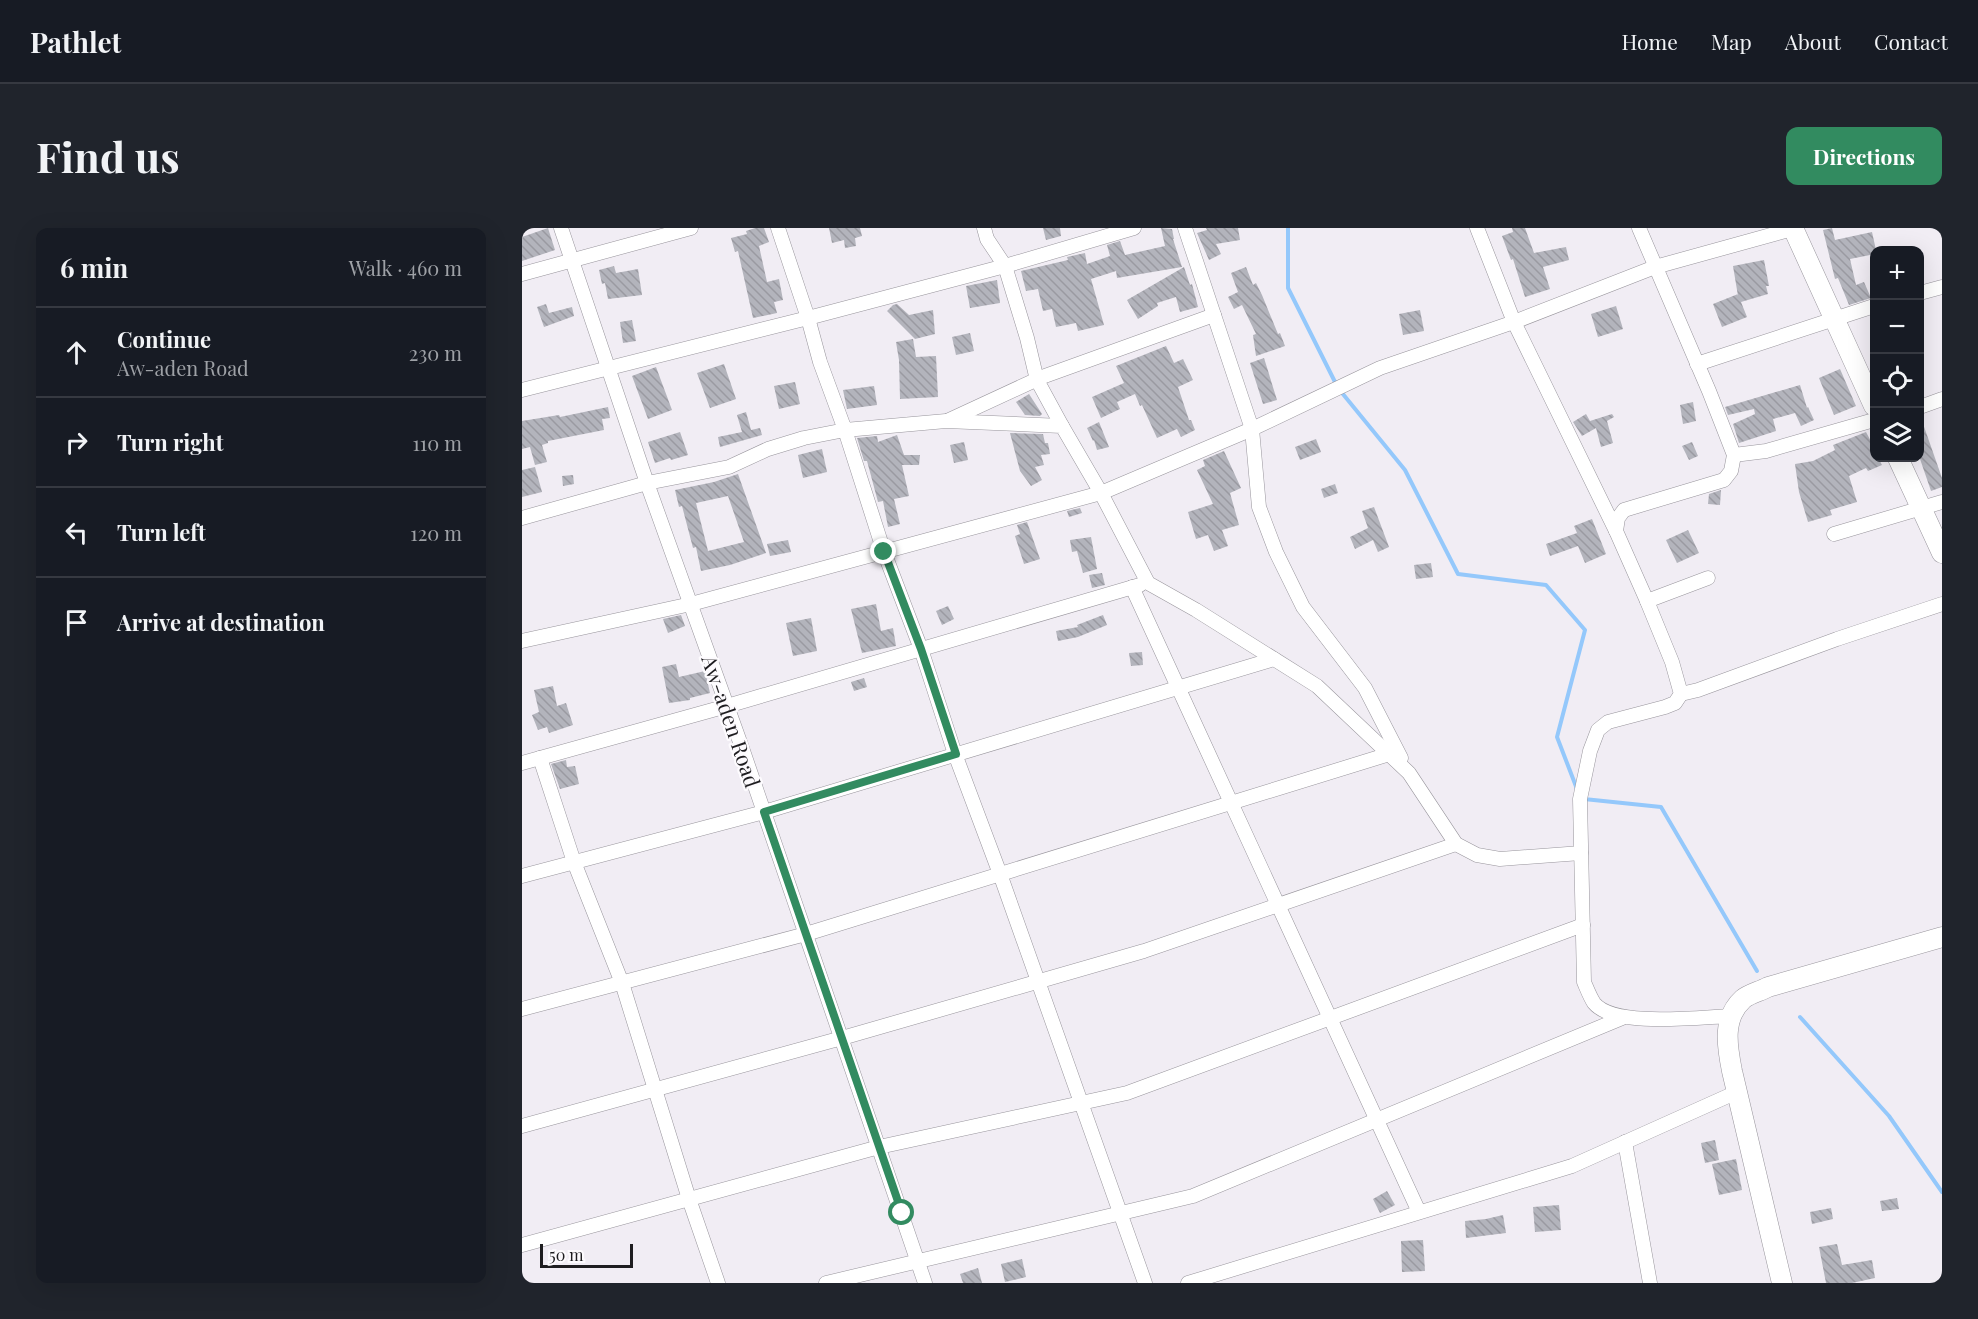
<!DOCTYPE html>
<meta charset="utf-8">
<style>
body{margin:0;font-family:"Playfair Display",serif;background:#20242c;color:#f1f3f6}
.controls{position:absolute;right:18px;top:18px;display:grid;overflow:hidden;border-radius:12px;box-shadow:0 6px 24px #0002}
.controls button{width:54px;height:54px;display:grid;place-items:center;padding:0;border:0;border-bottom:2px solid #363941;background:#171b24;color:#f1f3f6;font:30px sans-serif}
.scale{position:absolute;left:18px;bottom:15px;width:93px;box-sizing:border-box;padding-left:6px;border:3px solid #1e1d20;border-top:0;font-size:16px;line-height:21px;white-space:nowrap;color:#1e1d20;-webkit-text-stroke:4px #fdfbfe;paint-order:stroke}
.stop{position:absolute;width:18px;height:18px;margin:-14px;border:4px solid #328b60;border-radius:50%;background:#fff}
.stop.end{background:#328b60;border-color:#fff;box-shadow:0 2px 6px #0008}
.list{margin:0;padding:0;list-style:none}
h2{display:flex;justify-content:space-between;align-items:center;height:78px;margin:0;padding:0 24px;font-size:26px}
h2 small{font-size:20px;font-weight:400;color:#9ea1a6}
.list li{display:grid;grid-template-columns:39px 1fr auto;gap:18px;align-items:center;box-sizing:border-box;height:90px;padding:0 24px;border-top:2px solid #363941}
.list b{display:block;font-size:22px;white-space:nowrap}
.list p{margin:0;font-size:20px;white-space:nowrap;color:#9ea1a6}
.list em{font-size:20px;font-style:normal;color:#9ea1a6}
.icon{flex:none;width:33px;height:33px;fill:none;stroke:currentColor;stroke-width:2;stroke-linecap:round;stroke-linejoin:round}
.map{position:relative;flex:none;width:1420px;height:1055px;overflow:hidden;border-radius:12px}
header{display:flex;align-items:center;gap:36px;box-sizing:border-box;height:84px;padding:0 30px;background:#171b24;border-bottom:2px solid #363941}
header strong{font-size:28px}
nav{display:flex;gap:33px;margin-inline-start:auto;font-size:21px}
.intro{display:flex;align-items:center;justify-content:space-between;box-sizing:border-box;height:144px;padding:0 36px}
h1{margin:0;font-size:42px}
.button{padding:15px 27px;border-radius:12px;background:#328b60;color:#fff;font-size:21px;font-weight:700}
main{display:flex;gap:36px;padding:0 36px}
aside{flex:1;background:#171b24;border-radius:12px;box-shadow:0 6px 24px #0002}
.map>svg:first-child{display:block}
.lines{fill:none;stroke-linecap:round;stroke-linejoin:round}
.stream{stroke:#94c8fb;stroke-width:4}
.building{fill:url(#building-back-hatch);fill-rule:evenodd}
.street-casing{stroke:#98959c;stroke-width:15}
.secondary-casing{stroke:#98959c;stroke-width:21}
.street{stroke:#fff;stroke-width:14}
.secondary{stroke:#fff;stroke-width:20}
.route{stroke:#328b60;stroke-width:8}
.labels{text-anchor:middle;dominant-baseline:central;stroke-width:4.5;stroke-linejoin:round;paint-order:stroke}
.street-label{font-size:21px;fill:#1e1d20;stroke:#fdfbfe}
</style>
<header>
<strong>Pathlet</strong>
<nav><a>Home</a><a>Map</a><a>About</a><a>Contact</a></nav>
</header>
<div class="intro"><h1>Find us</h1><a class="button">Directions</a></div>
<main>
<aside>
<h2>6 min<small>Walk · 460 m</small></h2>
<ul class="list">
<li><svg class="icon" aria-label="ahead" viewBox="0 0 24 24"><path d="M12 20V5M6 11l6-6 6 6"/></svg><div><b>Continue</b><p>Aw-aden Road</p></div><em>230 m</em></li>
<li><svg class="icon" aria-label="right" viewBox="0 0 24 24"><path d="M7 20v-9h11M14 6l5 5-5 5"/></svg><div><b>Turn right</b></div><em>110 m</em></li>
<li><svg class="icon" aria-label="left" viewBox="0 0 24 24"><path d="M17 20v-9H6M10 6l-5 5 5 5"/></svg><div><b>Turn left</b></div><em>120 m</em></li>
<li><svg class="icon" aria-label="arrive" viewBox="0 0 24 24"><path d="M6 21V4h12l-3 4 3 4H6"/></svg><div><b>Arrive at destination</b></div></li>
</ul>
</aside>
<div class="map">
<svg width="1420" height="1055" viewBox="0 0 1420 1055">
<defs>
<pattern id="building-back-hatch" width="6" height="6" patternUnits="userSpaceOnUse" patternTransform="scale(1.5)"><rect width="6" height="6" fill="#b3b4bc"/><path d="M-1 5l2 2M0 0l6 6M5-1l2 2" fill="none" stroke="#9a9aa1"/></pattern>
</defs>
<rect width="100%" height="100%" fill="#f1edf4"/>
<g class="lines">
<g class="stream">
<path d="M766,0v60l50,100 67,82 53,104 88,11 39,45 -28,107 20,52"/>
<path d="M1062,571l77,8 96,164"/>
<path d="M1278,789l89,99 53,76"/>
</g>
</g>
<g class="building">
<path d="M26,0l7,22 -33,11v-24z"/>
<path d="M233,0h9l5,14 -10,4 8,36 12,-3 4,21 -9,2 3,11 -24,5 -15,-67 -3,1 -4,-14 16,-4 -1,-3z"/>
<path d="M307,0h31l2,8 -7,2 1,8 -11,2 -1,-8 -12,3z"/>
<path d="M521,0h17l1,8 -15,4z"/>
<path d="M639,0l11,1 2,10h-1l9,28 -65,11 -1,-7 -25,8 13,46 -26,6 -2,-8 -20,4 -4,-18 -9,2 -5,-22 -12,2 -5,-20 47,-11 -1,-3 18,-4 2,11 23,-8 -3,-11 13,-4 5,14 40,-9z"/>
<path d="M684,0h32l2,12 -24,4 5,10 -12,6 -12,-27 10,-3z"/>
<path d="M990,0h13l9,25 32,-6 3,13 -26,7 7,22 -25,8 -12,-38 -2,1 -9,-24 11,-4z"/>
<path d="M1310,0l3,12 37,-8 4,18 -1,4 -25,5 6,26 8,-3 7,16 -22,7 -11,-27 -3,1 -12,-49z"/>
<path d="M1242,32l5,26h-3l2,8 -27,8 6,15 -25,10 -9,-23 25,-10v2l-5,-30z"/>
<path d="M92,38l2,7 22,-4 4,26 -34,4 -3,-16 -3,1 -3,-14z"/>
<path d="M662,39l6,18 2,-1 6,23 -18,5 -4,-15 -19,6 1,3 -20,13 -11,-19z"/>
<path d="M724,39l7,18 3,-2 6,12 16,39 2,-1 5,13 -29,10 -3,-21 3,-1 -14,-29 -8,4 -6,-12 10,-5 -7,-19z"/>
<path d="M475,52l3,23 -30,5 -4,-22z"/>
<path d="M24,76l3,9 23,-6 2,9 -30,11 -7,-20z"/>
<path d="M375,76l12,11 24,-5 2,24 -20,5 -28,-28 6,-6z"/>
<path d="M1094,78l7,23 -25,8 -7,-23z"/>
<path d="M898,82l4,21 -21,4 -4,-21z"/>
<path d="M110,92l4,21 -13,2 -3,-21z"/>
<path d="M448,105l4,18 -18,4 -4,-18z"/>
<path d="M391,111l3,18 20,-1 2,41 -38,2 -1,-39 -3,-18z"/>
<path d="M644,118l8,17 9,-4 10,21 -15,7 11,33h2l4,10 -14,7 -4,-8 -20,9 -15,-33 -2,1 -5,-12 -18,8 3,7 -19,9 -9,-21 32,-14 -8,-17z"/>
<path d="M742,130l13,42 -14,4 -13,-41z"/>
<path d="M202,136l12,35 -26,9 -13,-35z"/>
<path d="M134,139l16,43 -24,9 -16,-43z"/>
<path d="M1318,141l16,37 -22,9 -15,-37z"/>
<path d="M273,154l5,22 -21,5 -5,-23z"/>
<path d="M1278,157l7,23 1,-1 6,13 -13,6 -6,-13 -22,6 3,12 -37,12 -6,-19 22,-10 -1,-5 -26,6 -3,-8z"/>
<path d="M352,158l3,19 -30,4 -4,-19z"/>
<path d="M507,166l13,20 -2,2 -15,-1 -9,-13z"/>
<path d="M1171,174l3,19 -13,3 -3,-19z"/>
<path d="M86,179l2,11 -8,1 2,11 -56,11v2l-6,2 5,17 -12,3 -5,-18 -8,2v-28l37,-6 1,2z"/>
<path d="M224,184l5,18 9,-2 2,7 -42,12 -2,-10 24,-5 -5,-17z"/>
<path d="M1064,186l4,7 22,-7 2,3 -7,4 6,22 -12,4 -5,-19 -14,8 -9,-14z"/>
<path d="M1398,190h1l21,60v9l-11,4 -11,-32z"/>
<path d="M577,194l10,25 -12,3 -3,-10 -1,1 -6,-13z"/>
<path d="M158,204l8,23 -17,5 -1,-2 -15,5 -7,-21z"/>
<path d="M1344,204l9,17v9h3l4,7 -14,6 -2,-3 -17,8 8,26 -27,8 2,5 -24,7 -9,-30 -4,-28 18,-3 22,-11 -2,-5z"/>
<path d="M488,205l33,1 2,9h3l2,11 -9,1 3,10 -9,2 7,13 -11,6 -11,-15z"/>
<path d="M375,207l7,20h16l-1,10h-17l7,31 -15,3 6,25 -12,3 -5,-26 -5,1 -11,-41h-3l-7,-23 20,-2 1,6z"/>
<path d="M794,211l5,13 -21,8 -5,-13z"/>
<path d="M442,214l4,18 -14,3 -4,-18z"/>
<path d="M1170,214l6,14 -9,4 -7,-14z"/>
<path d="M300,221l5,23 -24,6 -5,-23z"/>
<path d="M702,223l17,37 -11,5 9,32 -17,5 6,16 -14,5 -6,-16 -12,4 -8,-27 25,-8 -16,-34 8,-4 -2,-6z"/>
<path d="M13,239l7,25 -20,5v-27z"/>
<path d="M216,246l28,79 -36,12 -29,6 -5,-24 -3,1 -11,-42 -3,1 -4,-17 39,-8zM206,268l16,46 -36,9 -12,-48z"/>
<path d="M51,247l1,9 -11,2 -1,-10z"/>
<path d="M813,256l3,9 -14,5 -3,-9z"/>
<path d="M1199,262l-1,15 -12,-1 1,-10z"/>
<path d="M852,279l15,40 -11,5 -5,-12 -18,9 -5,-12 18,-9 -6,-17z"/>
<path d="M558,280l2,5 -13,4 -2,-6z"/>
<path d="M1070,291l14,35 -21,9 -7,-17 -28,10 -4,-12 31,-11 -3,-7z"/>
<path d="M505,294l13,37 -16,5 -9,-28 5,-2 -3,-9z"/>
<path d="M1166,302l11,23 -22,10 -11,-23z"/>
<path d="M569,309l6,32 -14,4 -6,-22 -5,1 -2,-12z"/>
<path d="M266,312l3,12 -21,4 -3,-12z"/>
<path d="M909,335l2,14 -17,2 -2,-14z"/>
<path d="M580,345l3,12 -13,3 -3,-13z"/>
<path d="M354,376l5,27 12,-3 3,18 -34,7 -11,-44z"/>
<path d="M426,378l6,13 -12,6 -6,-14z"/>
<path d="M159,387l4,11 -17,7 -5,-14z"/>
<path d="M581,387l4,10 -29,12 -20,4 -2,-10 22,-4 -1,-2z"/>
<path d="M289,390l6,33 -24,5 -7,-33z"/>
<path d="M620,424l1,13 -12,1 -2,-13z"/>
<path d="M154,436l3,13 26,-6 5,22 -20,5v2l-21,3 -7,-36z"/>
<path d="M342,450l3,9 -13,4 -3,-9z"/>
<path d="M31,458l4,20 9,-3 7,22 -24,8 -2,-6 -9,3 -6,-15 7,-3 -5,-22z"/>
<path d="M44,532l1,7 8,-1 4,18 -19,5 -9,-25z"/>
<path d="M1193,912l4,20 -14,3 -4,-20z"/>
<path d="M1214,931l6,31 -23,5 -7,-31z"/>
<path d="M865,963l8,14 -15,8 -7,-14z"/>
<path d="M1375,970l2,11 -17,2 -2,-10z"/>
<path d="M1037,977l2,25 -26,2 -2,-25z"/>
<path d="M1309,980l2,11 -21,5 -2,-12z"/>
<path d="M981,987l3,18 -40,5 -1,-17 21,-2z"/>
<path d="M901,1012l2,31 -23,1 -1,-31z"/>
<path d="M1315,1016l5,21 30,-5 3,18 -23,5h-26l-7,-36z"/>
<path d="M500,1031l4,18 -21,5 -4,-18z"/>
<path d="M456,1040l4,15h-19l-3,-9z"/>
</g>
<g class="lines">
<defs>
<g id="street">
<path d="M39,0l86,255 93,259 185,541"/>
<path d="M256,0l30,90 197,-52 129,-38"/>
<path d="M462,0l3,11 18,27 22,72 10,42 25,46"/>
<path d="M663,0l67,201 7,78 17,45 27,55 62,81 36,70"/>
<path d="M955,0l37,94 102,209"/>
<path d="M1117,0l70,163 25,64 -3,16 -7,9 -100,30 -6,8 -2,13 31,70 25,61 9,32 -6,9 -10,4 -57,15 -10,8 -8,21 -10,48 4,183c3,7 6,15 10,21 20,25 106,14 137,13"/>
<path d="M0,46l169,-46"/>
<path d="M1398,65l22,-6"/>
<path d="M1175,136l177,-58"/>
<path d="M0,162l286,-72 12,44 25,68 101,-9 116,5 39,67 47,90 48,27 121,76 92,87 47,71 21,11 23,4 81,-6"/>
<path d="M1398,179l22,-8"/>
<path d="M427,192l93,-43 172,-62"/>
<path d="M1212,227l32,-4 108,-31"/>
<path d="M0,290l125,-35 82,-16 39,-18 36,-11 41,-8 39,122 37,97 34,105 45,120 145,409"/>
<path d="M1312,306l108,-32"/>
<path d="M610,359c95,209 192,417 287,625"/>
<path d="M1125,373l61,-23"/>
<path d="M0,413l169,-37 410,-111 151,-64 128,-61 134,-46 141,-55 141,-39"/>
<path d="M1159,466l17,-4 139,-51 105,-35"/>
<path d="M18,530l34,104 48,121 67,216 29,84"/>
<path d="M0,535l205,-57 413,-121"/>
<path d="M0,648l242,-64 510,-153"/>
<path d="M0,781l284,-75 590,-182"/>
<path d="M0,898l320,-88 302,-87 312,-107"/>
<path d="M1103,914l25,141"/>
<path d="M0,1017l357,-98 248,-54 456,-168"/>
<path d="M304,1055l367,-87 429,-178"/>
<path d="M666,1055l384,-117 165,-74"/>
</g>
<g id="secondary">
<path d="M1271,0l81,178"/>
<path d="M1376,230l44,95"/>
<path d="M1260,1055l-50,-212c-5,-25 -10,-53 11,-72 6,-5 18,-8 25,-12l174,-50"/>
</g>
</defs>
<use href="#street" class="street-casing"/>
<use href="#secondary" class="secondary-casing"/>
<use href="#street" class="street"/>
<use href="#secondary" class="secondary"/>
</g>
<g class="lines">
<path class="route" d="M362,324l37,97 35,105 -192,58 138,401"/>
</g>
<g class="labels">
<g class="street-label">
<text transform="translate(210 493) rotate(71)">Aw-aden Road</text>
</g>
</g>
</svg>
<div class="controls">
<button>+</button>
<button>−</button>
<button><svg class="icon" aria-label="locate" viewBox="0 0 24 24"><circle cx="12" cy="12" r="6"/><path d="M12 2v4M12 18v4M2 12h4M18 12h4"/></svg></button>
<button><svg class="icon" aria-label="layers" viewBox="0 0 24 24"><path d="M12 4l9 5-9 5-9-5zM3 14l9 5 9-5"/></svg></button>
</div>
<div class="scale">50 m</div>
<div class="stop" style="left:380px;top:985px"></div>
<div class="stop end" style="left:362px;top:324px"></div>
</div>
</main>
